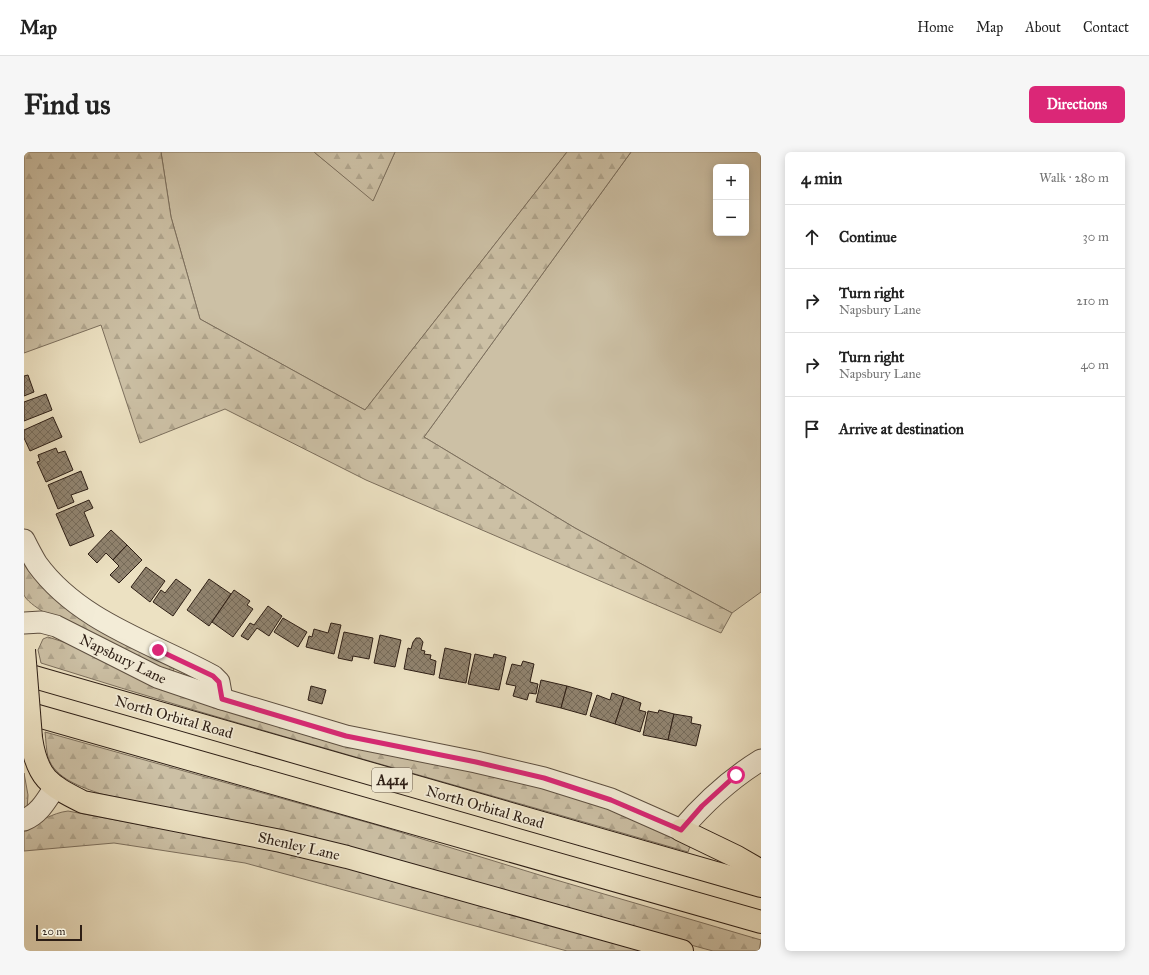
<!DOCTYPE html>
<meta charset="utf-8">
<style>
body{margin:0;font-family:"IM FELL Great Primer",serif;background:#f6f6f6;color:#222}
.controls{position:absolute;right:12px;top:12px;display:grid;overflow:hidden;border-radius:6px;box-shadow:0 2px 10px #0003}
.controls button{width:36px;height:36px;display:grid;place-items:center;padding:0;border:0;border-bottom:1px solid #e0e0e0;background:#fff;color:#222;font:20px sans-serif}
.scale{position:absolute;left:12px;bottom:10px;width:46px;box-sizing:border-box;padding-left:4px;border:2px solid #2d1e15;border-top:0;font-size:11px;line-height:14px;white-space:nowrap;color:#2d1e15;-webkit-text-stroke:3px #f3ecd7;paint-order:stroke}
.stop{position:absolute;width:12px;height:12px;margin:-9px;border:3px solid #db2777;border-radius:50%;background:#fff}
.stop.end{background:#db2777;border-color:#fff;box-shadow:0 1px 4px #0008}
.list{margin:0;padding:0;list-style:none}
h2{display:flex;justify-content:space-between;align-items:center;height:52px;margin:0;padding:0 16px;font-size:17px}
h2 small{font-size:13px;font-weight:400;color:#767676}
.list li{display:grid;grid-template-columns:26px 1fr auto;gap:12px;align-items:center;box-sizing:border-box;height:64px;padding:0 16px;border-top:1px solid #e0e0e0}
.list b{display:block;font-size:15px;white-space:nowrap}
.list p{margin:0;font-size:13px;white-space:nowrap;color:#767676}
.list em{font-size:13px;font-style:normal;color:#767676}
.icon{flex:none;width:22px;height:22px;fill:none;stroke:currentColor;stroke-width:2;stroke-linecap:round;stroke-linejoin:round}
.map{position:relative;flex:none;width:737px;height:799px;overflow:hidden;border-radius:6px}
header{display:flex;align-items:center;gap:24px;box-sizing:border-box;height:56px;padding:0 20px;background:#fff;border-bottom:1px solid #e0e0e0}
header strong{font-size:19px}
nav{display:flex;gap:22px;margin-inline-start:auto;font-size:14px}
.intro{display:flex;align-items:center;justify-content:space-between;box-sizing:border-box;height:96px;padding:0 24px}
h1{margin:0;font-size:28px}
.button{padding:10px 18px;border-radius:6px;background:#db2777;color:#fff;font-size:14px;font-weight:700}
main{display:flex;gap:24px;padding:0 24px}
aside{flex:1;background:#fff;border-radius:6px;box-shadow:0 2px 10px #0003}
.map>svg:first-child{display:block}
.green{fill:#ccc0a5;stroke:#7c6f5d;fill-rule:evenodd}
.forest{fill:url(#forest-firs);stroke:#7c6f5d}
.building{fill:url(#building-cross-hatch);stroke:#2d1e15}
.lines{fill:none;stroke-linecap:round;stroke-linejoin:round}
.minor-casing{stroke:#5d4f40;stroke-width:23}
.major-casing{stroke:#2d1e15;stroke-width:24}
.highway-casing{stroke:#2d1e15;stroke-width:24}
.minor{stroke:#f3ecd7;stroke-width:21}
.major{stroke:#ece1c2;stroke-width:22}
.highway{stroke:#ece1c2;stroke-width:22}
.major-bridge-casing{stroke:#2d1e15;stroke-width:24;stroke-linecap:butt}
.major-bridge{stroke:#ece1c2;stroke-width:22}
.route{stroke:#db2777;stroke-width:5}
.labels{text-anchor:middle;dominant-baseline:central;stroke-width:3.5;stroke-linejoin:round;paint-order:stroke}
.shield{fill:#f3ecd7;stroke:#685c4f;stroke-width:1}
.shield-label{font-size:14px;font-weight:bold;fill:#2d1e15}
.street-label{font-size:15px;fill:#2d1e15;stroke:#f3ecd7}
</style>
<header>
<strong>Map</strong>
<nav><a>Home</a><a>Map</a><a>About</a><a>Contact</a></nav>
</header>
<div class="intro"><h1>Find us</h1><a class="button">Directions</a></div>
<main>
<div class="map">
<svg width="737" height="799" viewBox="0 0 737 799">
<defs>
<pattern id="forest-firs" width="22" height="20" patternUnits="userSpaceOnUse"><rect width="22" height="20" fill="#ccc0a5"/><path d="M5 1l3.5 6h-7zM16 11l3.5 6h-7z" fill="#b0a58d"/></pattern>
<pattern id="building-cross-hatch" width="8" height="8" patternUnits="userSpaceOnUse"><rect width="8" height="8" fill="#90836f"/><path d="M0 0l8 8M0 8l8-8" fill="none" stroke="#766b5a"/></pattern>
</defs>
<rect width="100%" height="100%" fill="#ece1c2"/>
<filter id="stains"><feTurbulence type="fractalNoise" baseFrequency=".005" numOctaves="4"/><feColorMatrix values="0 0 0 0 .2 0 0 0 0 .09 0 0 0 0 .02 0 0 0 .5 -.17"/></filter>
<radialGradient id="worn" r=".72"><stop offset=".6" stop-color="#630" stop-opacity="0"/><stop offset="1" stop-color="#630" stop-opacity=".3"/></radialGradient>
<g class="green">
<path d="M137,0h153l59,48 22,-48h172l-202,258 -165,-91 -29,-102z"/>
<path d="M607,0h130v440l-29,21 -157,-85 -151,-91zM692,15h30v66h-30z"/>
</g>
<g class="forest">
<path d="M0,0h137l10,65 29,102 165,91 202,-258h64l-207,285 151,91 157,85 -11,20 -355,-153 -141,-71 -85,34 -39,-118 -77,28z"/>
<path d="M290,0h81l-22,49z"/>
<path d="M0,400l151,113 -3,11c-24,-12 -141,-62 -148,-81 0,-9 0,-32 0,-43z"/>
<path d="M24,485l28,9 86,44 126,37 279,65 125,49 -4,11c-216,-63 -433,-121 -647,-189l-3,-13 5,-11z"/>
<path d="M21,580l335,94 166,51 215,63 -2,11h-46l-470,-127 -142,-30c-19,-7 -46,-15 -53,-37 -2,-8 -2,-17 -3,-25z"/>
<path d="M0,621l4,22 -1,15 -3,2z"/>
<path d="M44,659l170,32 90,20 321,88h-82l-322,-88 -131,-20 -90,8v-23c16,-6 28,-15 44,-17z"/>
</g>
<g class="building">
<path d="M4,223l6,17 -10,4v-20z"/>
<path d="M22,242l6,16 -28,11v-19z"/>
<path d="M29,265l9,20 -32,14 -6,-13v-8z"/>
<path d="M32,296l2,5 7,-2 8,19 -27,12 -9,-20 3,-1 -2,-6z"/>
<path d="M57,319l7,18 -17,6 3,7 -16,7 -10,-24z"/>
<path d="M65,348l4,8 -9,4 10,24 -24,10 -14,-32z"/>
<path d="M87,378l16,15 -14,15 -7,-7 -9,10 -9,-9z"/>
<path d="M103,393l15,15 -23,23 -9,-8 9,-9 -6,-6z"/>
<path d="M122,415l19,14 -15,21 -19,-15z"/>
<path d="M152,427l15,11 -18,26 -20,-14 8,-12 4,3z"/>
<path d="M185,427l22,15 -22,32 -22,-16z"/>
<path d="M210,438l16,11 -3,4 6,4 -20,28 -21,-15z"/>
<path d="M244,454l14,10 -13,20 -12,-8 -9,12 -7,-4 9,-13 4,2z"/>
<path d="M259,466l24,14 -9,15 -24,-15z"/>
<path d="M307,471l10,2 -7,29 -28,-7 3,-11 3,1 2,-8 14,4z"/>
<path d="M320,480l29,6 -4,21 -16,-3 -1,5 -14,-3z"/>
<path d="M356,483l21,5 -6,27 -21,-4z"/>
<path d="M392,486h4l3,4 -2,8 4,1 -1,3 7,1 -1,4 6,2 -2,14 -30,-6 4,-21 3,1 2,-7z"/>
<path d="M421,496l26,6 -5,29 -27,-5z"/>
<path d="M451,502l18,4 1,-4 12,3 -7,33 -31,-6z"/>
<path d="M499,509l11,3 -4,18 8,2 -2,10 -7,-1 -2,7 -14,-4 3,-10 -10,-2 6,-20 9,2z"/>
<path d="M517,528l26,6 -6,22 -25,-6z"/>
<path d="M287,534l15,4 -4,14 -14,-4z"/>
<path d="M543,534l25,7 -6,22 -25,-7z"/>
<path d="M588,541l12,4 -9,27 -25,-8 7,-21 13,5z"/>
<path d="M600,545l17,6 -2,7 7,2 -6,20 -25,-8z"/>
<path d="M635,558l15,4 -6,26 -25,-5 5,-24 10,2z"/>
<path d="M650,562l18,3 -1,6 10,2 -5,21 -28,-6z"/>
</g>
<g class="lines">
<defs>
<g id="minor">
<path d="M0,388c4,8 8,16 13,24 42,58 116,79 176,112l6,6 3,17"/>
<path d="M0,471l17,-1 15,4 101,51 65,22 124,37 130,26 68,16 67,21 70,31c24,-28 49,-51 80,-70"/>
<path d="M0,668c15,-6 22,-19 31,-33"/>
</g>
<path id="major" d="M7,586c6,40 18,47 52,64l198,39 66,16 335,94"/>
<g id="highway">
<path d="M0,522l737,212"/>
<path d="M0,560l737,210"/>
<path d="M657,678l56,27 24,14"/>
</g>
</defs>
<use href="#minor" class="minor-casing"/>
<use href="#major" class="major-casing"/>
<use href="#highway" class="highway-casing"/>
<use href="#minor" class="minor"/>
<use href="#major" class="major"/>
<use href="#highway" class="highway"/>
<defs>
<path id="major-bridge" d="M0,498l7,88"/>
</defs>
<use href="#major-bridge" class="major-bridge-casing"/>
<use href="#major-bridge" class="major-bridge"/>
</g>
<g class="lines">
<path class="route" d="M134,498l55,26 6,6 3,17 124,37 130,26 68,16 67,22 70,30 21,-24 34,-31"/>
</g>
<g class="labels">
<rect class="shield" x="348" y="616" width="40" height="24" rx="3"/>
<g class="shield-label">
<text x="368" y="628">A414</text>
</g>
<g class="street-label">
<text transform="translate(99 507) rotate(26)">Napsbury Lane</text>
<text transform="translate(150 565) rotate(16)">North Orbital Road</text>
<text transform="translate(461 655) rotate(16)">North Orbital Road</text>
<text transform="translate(275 694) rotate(13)">Shenley Lane</text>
</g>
</g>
<rect width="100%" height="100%" filter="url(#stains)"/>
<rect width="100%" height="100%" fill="url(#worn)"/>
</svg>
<div class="controls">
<button>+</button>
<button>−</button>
</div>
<div class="scale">20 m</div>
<div class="stop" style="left:712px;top:623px"></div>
<div class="stop end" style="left:134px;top:498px"></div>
</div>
<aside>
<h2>4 min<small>Walk · 280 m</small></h2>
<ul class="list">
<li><svg class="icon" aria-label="ahead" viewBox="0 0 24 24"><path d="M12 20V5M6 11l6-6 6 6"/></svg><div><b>Continue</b></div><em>30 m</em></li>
<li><svg class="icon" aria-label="right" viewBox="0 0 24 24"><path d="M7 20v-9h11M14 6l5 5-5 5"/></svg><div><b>Turn right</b><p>Napsbury Lane</p></div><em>210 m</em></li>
<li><svg class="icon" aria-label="right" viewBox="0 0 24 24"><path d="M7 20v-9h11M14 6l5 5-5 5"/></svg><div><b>Turn right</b><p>Napsbury Lane</p></div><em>40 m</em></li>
<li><svg class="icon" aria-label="arrive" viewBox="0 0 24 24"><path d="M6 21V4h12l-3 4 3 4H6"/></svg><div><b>Arrive at destination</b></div></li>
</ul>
</aside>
</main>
